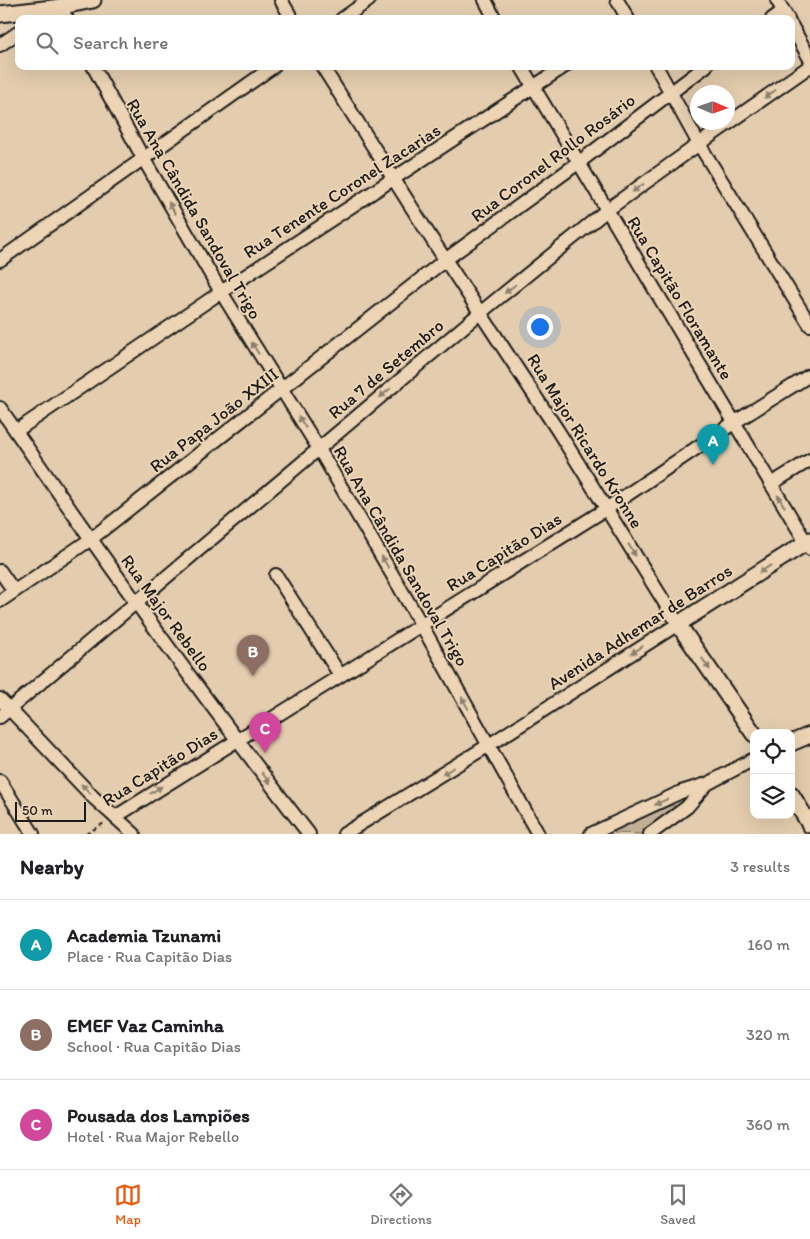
<!DOCTYPE html>
<meta charset="utf-8">
<style>
body{margin:0;font-family:Itim,sans-serif;background:#f2f2f2;color:#202124}
.controls{position:absolute;right:15px;bottom:15px;display:grid;overflow:hidden;border-radius:10px;box-shadow:0 5px 20px #0002}
.controls button{width:45px;height:45px;display:grid;place-items:center;padding:0;border:0;border-bottom:1px solid #e0e0e0;background:#fff;color:#202124;font:25px sans-serif}
.compass{position:absolute;left:690px;top:85px;width:45px;height:45px;border-radius:50%;background:#fff;box-shadow:0 5px 20px #0002;rotate:92deg}
.scale{position:absolute;left:15px;bottom:12px;width:71px;box-sizing:border-box;padding-left:5px;border:2px solid #1c1c1c;border-top:0;font-size:14px;line-height:18px;white-space:nowrap;color:#1c1c1c;-webkit-text-stroke:4px #ecd4b4;paint-order:stroke}
.you{position:absolute;left:539px;top:326px;width:18px;height:18px;margin:-12px;border:4px solid #fff;border-radius:50%;background:#1a73e8;box-shadow:0 0 0 8px #1a73e833}
.badge{display:grid;place-items:center;width:32px;height:32px;border-radius:50%;background:#ea580c;color:#fff;font-size:16px;font-weight:700}
.pin{position:absolute;translate:-50% -41px;filter:drop-shadow(0 1px 2px #0008)}
.pin::after{content:'';position:absolute;top:26px;width:18px;height:15px;background:inherit;clip-path:polygon(0 0,100% 0,50% 100%)}
.list{margin:0;padding:0;list-style:none}
h2{display:flex;justify-content:space-between;align-items:center;height:65px;margin:0;padding:0 20px;font-size:21px}
h2 small{font-size:16px;font-weight:400;color:#757577}
.list li{display:grid;grid-template-columns:32px 1fr auto;gap:15px;align-items:center;box-sizing:border-box;height:90px;padding:0 20px;border-top:1px solid #e0e0e0}
.list b{display:block;font-size:19px;white-space:nowrap}
.list p{margin:0;font-size:16px;white-space:nowrap;color:#757577}
.list em{font-size:16px;font-style:normal;color:#757577}
.icon{flex:none;width:28px;height:28px;fill:none;stroke:currentColor;stroke-width:2;stroke-linecap:round;stroke-linejoin:round}
.map{position:relative;flex:none;width:810px;height:834px;overflow:hidden}
.search{position:absolute;background:#fff;box-shadow:0 5px 20px #0002;left:15px;right:15px;top:15px;height:55px;display:flex;align-items:center;gap:12px;box-sizing:border-box;padding:0 18px;border-radius:10px;color:#757577;font-size:19px}
.sheet{height:335px;background:#fff}
nav{display:flex;justify-content:space-around;align-items:center;box-sizing:border-box;height:70px;border-top:1px solid #e0e0e0;background:#fff;font-size:14px;color:#757577}
nav a{display:grid;justify-items:center;gap:2px}
nav .on{color:#ea580c}
.map>svg:first-child{display:block}
.green{fill:#c2b096;stroke:#6f6659}
.lines{fill:none;stroke-linecap:round;stroke-linejoin:round}
.minor-casing{stroke:#1c1c1c;stroke-width:16}
.major-casing{stroke:#1c1c1c;stroke-width:19}
.path{stroke:#1c1c1c;stroke-width:2;stroke-dasharray:4 4;stroke-linecap:butt}
.minor{stroke:#ecd4b4;stroke-width:12}
.major{stroke:#ecd4b4;stroke-width:15}
.oneway{fill:#8e8170}
.labels{text-anchor:middle;dominant-baseline:central;stroke-width:4;stroke-linejoin:round;paint-order:stroke}
.street-label{font-size:18px;fill:#1c1c1c;stroke:#ecd4b4}
</style>
<div class="map">
<svg width="810" height="834" viewBox="0 0 810 834">
<rect width="100%" height="100%" fill="#e4cdae"/>
<filter id="ink" filterUnits="userSpaceOnUse"><feTurbulence type="fractalNoise" baseFrequency=".02" numOctaves="2"/><feDisplacementMap in="SourceGraphic" scale="10" xChannelSelector="R" yChannelSelector="G"/><feConvolveMatrix kernelMatrix="1 2 1 2 8 2 1 2 1" color-interpolation-filters="sRGB"/></filter>
<g filter="url(#ink)">
<path class="green" d="M672,805l3,1 1,3 -32,25 -30,-1 1,-3z"/>
<g class="lines">
<defs>
<g id="minor">
<path d="M281,0l11,19"/>
<path d="M485,0l10,19"/>
<path d="M617,0l11,19"/>
<path d="M777,0l11,19"/>
<path d="M60,7l7,12"/>
<path d="M342,19l27,-19"/>
<path d="M772,19l11,-8"/>
<path d="M791,25l19,34"/>
<path d="M0,45l19,-13"/>
<path d="M93,66l50,92 78,134 98,157 102,175 117,210"/>
<path d="M322,66l111,175 125,190 120,193 -189,121 -145,89"/>
<path d="M521,66l289,483"/>
<path d="M656,66l43,78 111,181"/>
<path d="M0,260l274,-194"/>
<path d="M0,408c99,145 201,287 309,426"/>
<path d="M16,431l205,-139 344,-226"/>
<path d="M771,484l39,-24"/>
<path d="M0,571l14,20"/>
<path d="M276,575l64,100"/>
<path d="M0,601l91,-62 354,-279 133,-97 128,-97"/>
<path d="M0,699l94,99 40,36"/>
<path d="M0,717l480,-404 127,-103 92,-66 111,-78"/>
<path d="M0,781l33,53"/>
<path d="M115,817l491,-308 129,-87 75,-47"/>
<path d="M591,834l90,-42 26,-8 47,-25"/>
<path d="M650,834l37,-27 19,-22"/>
</g>
<g id="major">
<path d="M0,14l53,-6 40,-8"/>
<path d="M754,734l-76,-110 132,-84"/>
<path d="M791,743l19,-8"/>
<path d="M791,794l19,31"/>
</g>
</defs>
<use href="#minor" class="minor-casing"/>
<use href="#major" class="major-casing"/>
<path class="path" d="M86,834l20,-12"/>
<use href="#minor" class="minor"/>
<use href="#major" class="major"/>
</g>
<defs><path id="oneway-solid" d="M-6-.8H1V-3.2L6.5 0L1 3.2V.8H-6Z" transform="scale(1.25)"/></defs>
<g class="oneway">
<use href="#oneway-solid" transform="translate(770 94) rotate(145)"/>
<use href="#oneway-solid" transform="translate(638 188) rotate(144)"/>
<use href="#oneway-solid" transform="translate(172 208) rotate(-120)"/>
<use href="#oneway-solid" transform="translate(510 289) rotate(141)"/>
<use href="#oneway-solid" transform="translate(255 348) rotate(-122)"/>
<use href="#oneway-solid" transform="translate(385 393) rotate(140)"/>
<use href="#oneway-solid" transform="translate(302 422) rotate(-122)"/>
<use href="#oneway-solid" transform="translate(781 501) rotate(-122)"/>
<use href="#oneway-solid" transform="translate(632 550) rotate(58)"/>
<use href="#oneway-solid" transform="translate(385 562) rotate(-120)"/>
<use href="#oneway-solid" transform="translate(765 569) rotate(147)"/>
<use href="#oneway-solid" transform="translate(637 650) rotate(147)"/>
<use href="#oneway-solid" transform="translate(706 664) rotate(56)"/>
<use href="#oneway-solid" transform="translate(465 703) rotate(-119)"/>
<use href="#oneway-solid" transform="translate(448 771) rotate(148)"/>
<use href="#oneway-solid" transform="translate(266 778) rotate(52)"/>
<use href="#oneway-solid" transform="translate(86 789) rotate(-134)"/>
<use href="#oneway-solid" transform="translate(156 790) rotate(-32)"/>
<use href="#oneway-solid" transform="translate(661 802) rotate(155)"/>
</g>
</g>
<g class="labels">
<g class="street-label">
<text transform="translate(553 158) rotate(-37)">Rua Coronel Rollo Rosário</text>
<text transform="translate(342 191) rotate(-33)">Rua Tenente Coronel Zacarias</text>
<text transform="translate(194 209) rotate(60)">Rua Ana Cândida Sandoval Trigo</text>
<text transform="translate(680 298) rotate(59)">Rua Capitão Floramante</text>
<text transform="translate(386 369) rotate(-40)">Rua 7 de Setembro</text>
<text transform="translate(214 420) rotate(-38)">Rua Papa João XXIII</text>
<text transform="translate(585 441) rotate(58)">Rua Major Ricardo Kronne</text>
<text transform="translate(504 552) rotate(-32)">Rua Capitão Dias</text>
<text transform="translate(401 556) rotate(60)">Rua Ana Cândida Sandoval Trigo</text>
<text transform="translate(166 613) rotate(54)">Rua Major Rebello</text>
<text transform="translate(640 627) rotate(-33)">Avenida Adhemar de Barros</text>
<text transform="translate(160 767) rotate(-32)">Rua Capitão Dias</text>
</g>
</g>
</svg>
<div class="controls">
<button><svg class="icon" aria-label="locate" viewBox="0 0 24 24"><circle cx="12" cy="12" r="6"/><path d="M12 2v4M12 18v4M2 12h4M18 12h4"/></svg></button>
<button><svg class="icon" aria-label="layers" viewBox="0 0 24 24"><path d="M12 4l9 5-9 5-9-5zM3 14l9 5 9-5"/></svg></button>
</div>
<svg class="compass" viewBox="-18 -18 36 36"><path d="M0-13l5 13h-10z" fill="#e53935"/><path d="M0 13l5-13h-10z" fill="#757577"/></svg>
<div class="scale">50 m</div>
<div class="you"></div>
<div class="pin badge" style="left:713px;top:465px;background:#0f9aa8">A</div>
<div class="pin badge" style="left:253px;top:676px;background:#8d6e63">B</div>
<div class="pin badge" style="left:265px;top:753px;background:#d1479c">C</div>
<div class="search"><svg class="icon" aria-label="search" viewBox="0 0 24 24"><circle cx="10" cy="10" r="6"/><path d="M15 15l6 6"/></svg>Search here</div>
</div>
<section class="sheet">
<h2>Nearby<small>3 results</small></h2>
<ul class="list">
<li><span class="badge" style="background:#0f9aa8">A</span><div><b>Academia Tzunami</b><p>Place · Rua Capitão Dias</p></div><em>160 m</em></li>
<li><span class="badge" style="background:#8d6e63">B</span><div><b>EMEF Vaz Caminha</b><p>School · Rua Capitão Dias</p></div><em>320 m</em></li>
<li><span class="badge" style="background:#d1479c">C</span><div><b>Pousada dos Lampiões</b><p>Hotel · Rua Major Rebello</p></div><em>360 m</em></li>
</ul>
</section>
<nav>
<a class="on"><svg class="icon" aria-label="map" viewBox="0 0 24 24"><path d="M3 6l6-2 6 2 6-2v14l-6 2-6-2-6 2zM9 4v14M15 6v14"/></svg>Map</a>
<a><svg class="icon" aria-label="directions" viewBox="0 0 24 24"><path d="M12 3l9 9-9 9-9-9zM9 14v-3h6M13 9l2 2-2 2"/></svg>Directions</a>
<a><svg class="icon" aria-label="saved" viewBox="0 0 24 24"><path d="M7 4h10v16l-5-4-5 4z"/></svg>Saved</a>
</nav>
